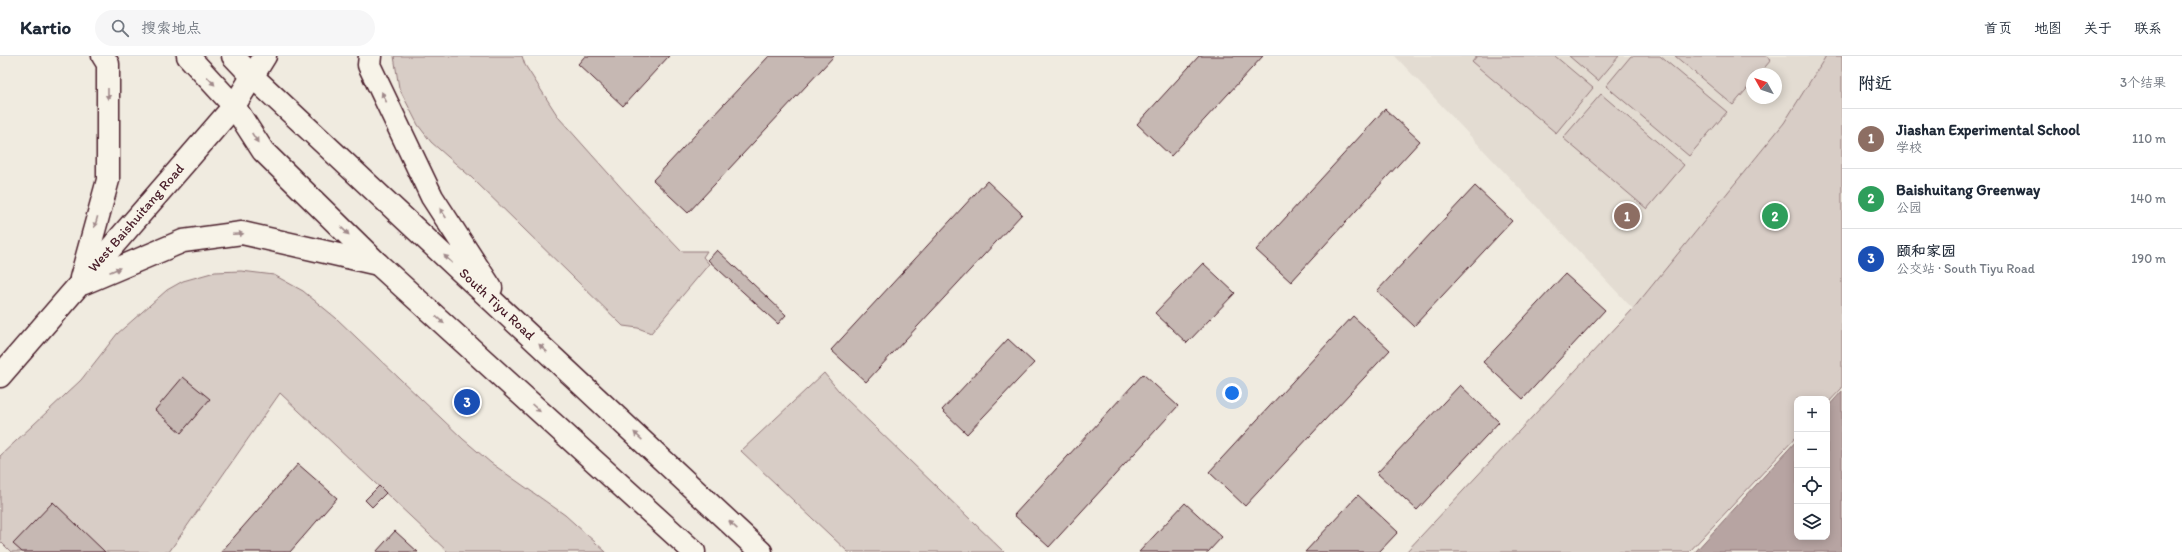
<!DOCTYPE html>
<html lang="zh">
<meta charset="utf-8">
<style>
body{margin:0;font-family:Itim,"LXGW WenKai TC",sans-serif;background:#f6f6f7;color:#1f2937}
.controls{position:absolute;right:12px;bottom:12px;display:grid;overflow:hidden;border-radius:8px;box-shadow:0 2px 10px #0003}
.controls button{width:36px;height:36px;display:grid;place-items:center;padding:0;border:0;border-bottom:1px solid #e0e1e3;background:#fff;color:#1f2937;font:20px sans-serif}
.compass{position:absolute;left:1746px;top:12px;width:36px;height:36px;border-radius:50%;background:#fff;box-shadow:0 2px 10px #0003;rotate:310deg}
.you{position:absolute;left:1232px;top:337px;width:14px;height:14px;margin:-10px;border:3px solid #fff;border-radius:50%;background:#1a73e8;box-shadow:0 0 0 6px #1a73e833}
.badge{display:grid;place-items:center;width:26px;height:26px;border-radius:50%;background:#b45309;color:#fff;font-size:13px;font-weight:700}
.pin{position:absolute;translate:-50% -50%;border:2px solid #fff;box-shadow:0 1px 4px #0006}
.list{margin:0;padding:0;list-style:none}
h2{display:flex;justify-content:space-between;align-items:center;height:52px;margin:0;padding:0 16px;font-size:17px}
h2 small{font-size:13px;font-weight:400;color:#747a83}
.list li{display:grid;grid-template-columns:26px 1fr auto;gap:12px;align-items:center;box-sizing:border-box;height:60px;padding:0 16px;border-top:1px solid #e0e1e3}
.list b{display:block;font-size:15px;white-space:nowrap}
.list p{margin:0;font-size:13px;white-space:nowrap;color:#747a83}
.list em{font-size:13px;font-style:normal;color:#747a83}
.icon{flex:none;width:22px;height:22px;fill:none;stroke:currentColor;stroke-width:2;stroke-linecap:round;stroke-linejoin:round}
.map{position:relative;flex:none;width:1842px;height:496px;overflow:hidden}
header{display:flex;align-items:center;gap:24px;box-sizing:border-box;height:56px;padding:0 20px;background:#fff;border-bottom:1px solid #e0e1e3}
header strong{font-size:19px}
nav{display:flex;gap:22px;margin-inline-start:auto;font-size:14px}
.search{width:280px;height:36px;background:#f6f6f7;display:flex;align-items:center;gap:10px;box-sizing:border-box;padding:0 14px;border-radius:22px;color:#747a83;font-size:15px}
main{display:flex}
aside{flex:1;background:#fff}
.map>svg:first-child{display:block}
.built{fill:#e3dcd2;fill-rule:evenodd}
.green{fill:#d8cdc6;stroke:#917678}
.water{fill:#b7a4a2;stroke:#8b6f72}
.building{fill:#c6b8b3;stroke:#4a1f2b}
.lines{fill:none;stroke-linecap:round;stroke-linejoin:round}
.secondary-casing{stroke:#4a1f2b;stroke-width:25}
.secondary{stroke:#f7f3e8;stroke-width:22}
.oneway{fill:#a0898a}
.labels{text-anchor:middle;dominant-baseline:central;stroke-width:3;stroke-linejoin:round;paint-order:stroke}
.street-label{font-size:14px;fill:#4a1f2b;stroke:#f7f3e8}
</style>
<header>
<strong>Kartio</strong>
<div class="search"><svg class="icon" aria-label="search" viewBox="0 0 24 24"><circle cx="10" cy="10" r="6"/><path d="M15 15l6 6"/></svg>搜索地点</div>
<nav><a>首页</a><a>地图</a><a>关于</a><a>联系</a></nav>
</header>
<main>
<div class="map">
<svg width="1842" height="496" viewBox="0 0 1842 496">
<rect width="100%" height="100%" fill="#f0ebe0"/>
<filter id="ink" filterUnits="userSpaceOnUse"><feTurbulence type="fractalNoise" baseFrequency=".025" numOctaves="2"/><feDisplacementMap in="SourceGraphic" scale="8" xChannelSelector="R" yChannelSelector="G"/><feConvolveMatrix kernelMatrix="1 2 1 2 8 2 1 2 1" color-interpolation-filters="sRGB"/></filter>
<g filter="url(#ink)">
<path class="built" d="M1395,0h431l-42,67 -151,186zM1752,18h24v24h-24z"/>
<g class="green">
<path d="M394,0h128l3,9 34,53 75,84 47,49h26l-4,6 6,7 -58,69 -13,-5 -15,-2 -151,-148 -41,-36 -13,-17 -19,-37z"/>
<path d="M1477,0h78l38,32 -37,45 -84,-71z"/>
<path d="M1569,0h50l-21,25z"/>
<path d="M1631,0h29l67,56 -38,44 -83,-70z"/>
<path d="M1675,0h91l5,4 -12,14h-7v9l-19,22z"/>
<path d="M1826,0h16v332l-15,16v-5h-30v37l-108,116h-283l227,-243 151,-186z"/>
<path d="M1601,38l83,71 -37,44 -84,-71z"/>
<path d="M241,215l33,4 29,16 33,27 127,121 28,24 74,52 41,37h-158l-168,-159 -111,159h-158l-11,-11v-85l81,-76 36,-46 50,-44 16,-9 32,-9z"/>
<path d="M824,317l19,23 161,156h-156l-107,-101z"/>
</g>
<path class="water" d="M1842,335v161h-147l102,-112v97h30v-129z"/>
<g class="building">
<path d="M585,0h84l-46,50 -45,-42z"/>
<path d="M769,0h65l-146,157 -35,-33z"/>
<path d="M1199,0h64l-92,100 -34,-32z"/>
<path d="M1385,53l35,32 -129,141 -35,-32z"/>
<path d="M987,125l35,33 -156,168 -35,-32z"/>
<path d="M1475,130l37,35 -98,105 -37,-35z"/>
<path d="M717,194l69,65 -8,9 -70,-64z"/>
<path d="M1203,207l32,30 -48,50 -32,-30z"/>
<path d="M1565,218l40,36 -82,89 -40,-37z"/>
<path d="M1353,260l37,34 -145,156 -36,-34z"/>
<path d="M1008,283l26,24 -67,71 -25,-24z"/>
<path d="M1143,318l35,32 -129,141 -35,-32z"/>
<path d="M183,321l27,22 -29,34 -26,-23z"/>
<path d="M1460,329l39,37 -82,88 -40,-37z"/>
<path d="M298,408l39,34 -47,54h-69z"/>
<path d="M379,430l7,7 -14,14 -7,-7z"/>
<path d="M1358,439l40,37 -19,20h-74z"/>
<path d="M53,446l52,50h-83l-9,-8z"/>
<path d="M1185,447l37,34 -14,15h-69z"/>
<path d="M395,475l23,21h-42z"/>
</g>
<g class="lines">
<defs>
<g id="secondary">
<path d="M188,0l46,50 29,45 115,113 316,288"/>
<path d="M233,0l19,20 509,476"/>
<path d="M370,0l-1,9 63,132 59,91"/>
<path d="M81,222l27,-98v-116l-5,-8"/>
<path d="M84,227l99,-42 59,-8 136,31"/>
<path d="M0,320l234,-270 31,-50"/>
</g>
</defs>
<use href="#secondary" class="secondary-casing"/>
<use href="#secondary" class="secondary"/>
</g>
<defs><path id="oneway-solid" d="M-6-.8H1V-3.2L6.5 0L1 3.2V.8H-6Z"/></defs>
<g class="oneway">
<use href="#oneway-solid" transform="translate(211 25) rotate(47)"/>
<use href="#oneway-solid" transform="translate(108 38) rotate(90)"/>
<use href="#oneway-solid" transform="translate(384 41) rotate(-115)"/>
<use href="#oneway-solid" transform="translate(255 82) rotate(57)"/>
<use href="#oneway-solid" transform="translate(443 157) rotate(-123)"/>
<use href="#oneway-solid" transform="translate(96 166) rotate(106)"/>
<use href="#oneway-solid" transform="translate(345 175) rotate(44)"/>
<use href="#oneway-solid" transform="translate(238 178) rotate(-3)"/>
<use href="#oneway-solid" transform="translate(448 203) rotate(-137)"/>
<use href="#oneway-solid" transform="translate(115 214) rotate(-23)"/>
<use href="#oneway-solid" transform="translate(440 264) rotate(42)"/>
<use href="#oneway-solid" transform="translate(543 292) rotate(-137)"/>
<use href="#oneway-solid" transform="translate(536 352) rotate(42)"/>
<use href="#oneway-solid" transform="translate(638 380) rotate(-137)"/>
<use href="#oneway-solid" transform="translate(733 469) rotate(-137)"/>
</g>
</g>
<g class="labels">
<g class="street-label">
<text transform="translate(136 162) rotate(-49)">West Baishuitang Road</text>
<text transform="translate(497 248) rotate(43)">South Tiyu Road</text>
</g>
</g>
</svg>
<div class="controls">
<button>+</button>
<button>−</button>
<button><svg class="icon" aria-label="locate" viewBox="0 0 24 24"><circle cx="12" cy="12" r="6"/><path d="M12 2v4M12 18v4M2 12h4M18 12h4"/></svg></button>
<button><svg class="icon" aria-label="layers" viewBox="0 0 24 24"><path d="M12 4l9 5-9 5-9-5zM3 14l9 5 9-5"/></svg></button>
</div>
<svg class="compass" viewBox="-18 -18 36 36"><path d="M0-13l5 13h-10z" fill="#e53935"/><path d="M0 13l5-13h-10z" fill="#747a83"/></svg>
<div class="you"></div>
<div class="pin badge" style="left:1627px;top:160px;background:#8d6e63">1</div>
<div class="pin badge" style="left:1775px;top:160px;background:#2e9e5b">2</div>
<div class="pin badge" style="left:467px;top:346px;background:#1a4fb4">3</div>
</div>
<aside>
<h2>附近<small>3个结果</small></h2>
<ul class="list">
<li><span class="badge" style="background:#8d6e63">1</span><div><b>Jiashan Experimental School</b><p>学校</p></div><em>110 m</em></li>
<li><span class="badge" style="background:#2e9e5b">2</span><div><b>Baishuitang Greenway</b><p>公园</p></div><em>140 m</em></li>
<li><span class="badge" style="background:#1a4fb4">3</span><div><b>颐和家园</b><p>公交站 · South Tiyu Road</p></div><em>190 m</em></li>
</ul>
</aside>
</main>
